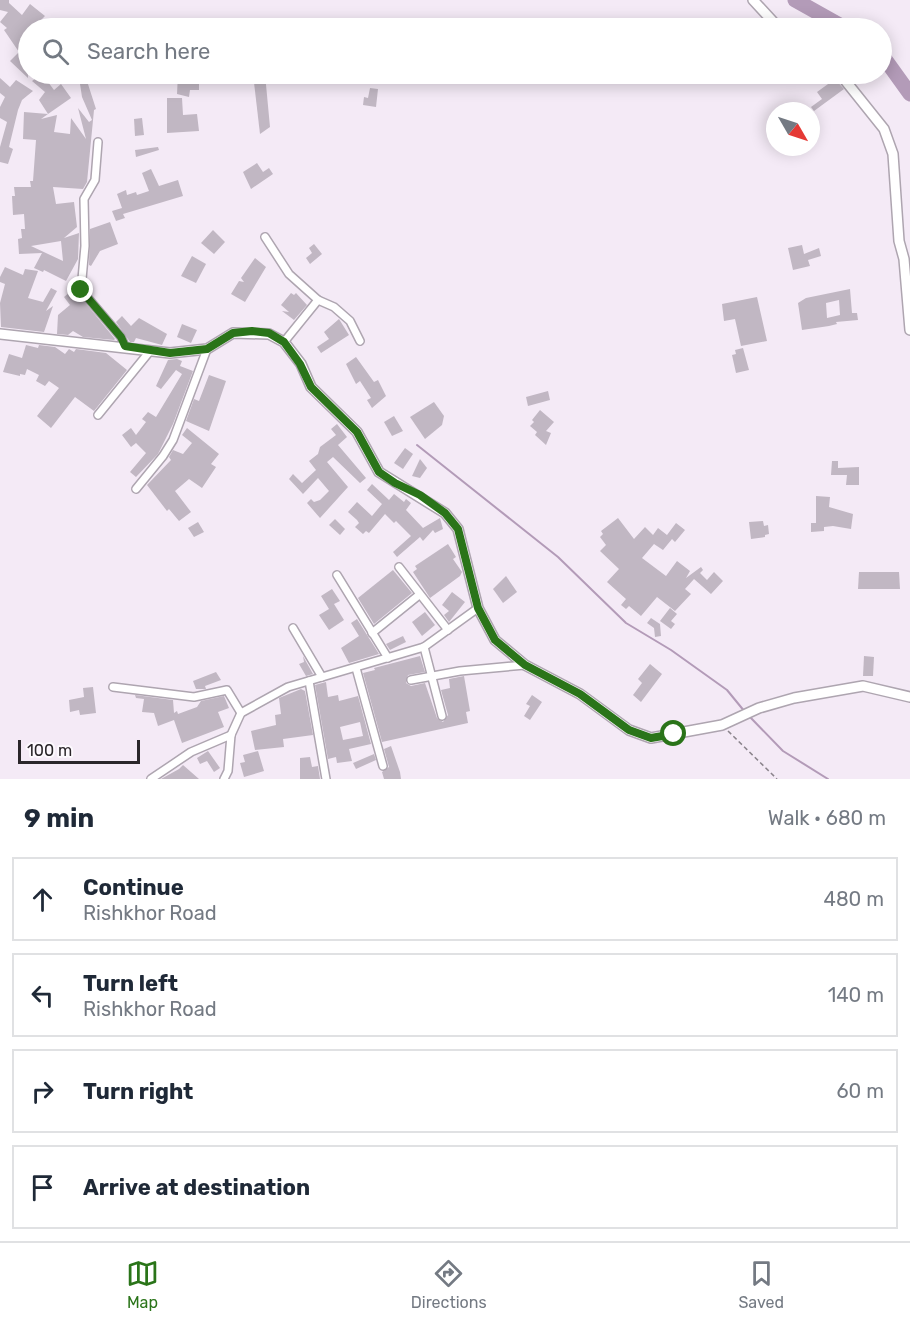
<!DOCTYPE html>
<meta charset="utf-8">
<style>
body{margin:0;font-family:Rubik,sans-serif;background:#f2f2f3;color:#1f2937}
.compass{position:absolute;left:766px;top:102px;width:54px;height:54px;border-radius:50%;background:#fff;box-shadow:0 3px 15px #0003;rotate:129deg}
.scale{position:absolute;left:18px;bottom:15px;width:122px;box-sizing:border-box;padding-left:6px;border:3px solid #2a262a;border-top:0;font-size:16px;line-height:21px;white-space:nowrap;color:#2a262a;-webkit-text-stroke:4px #fdf9fe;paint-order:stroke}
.stop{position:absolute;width:18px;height:18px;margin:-14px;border:4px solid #2a7419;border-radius:50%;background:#fff}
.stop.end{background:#2a7419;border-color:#fff;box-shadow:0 2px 6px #0008}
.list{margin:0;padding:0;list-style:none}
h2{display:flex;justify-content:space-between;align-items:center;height:78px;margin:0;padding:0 24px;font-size:26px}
h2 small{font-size:20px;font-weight:400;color:#747a83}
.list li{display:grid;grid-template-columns:39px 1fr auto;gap:18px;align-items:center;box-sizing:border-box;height:84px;margin:0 12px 12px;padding:0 12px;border:2px solid #e0e1e3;border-radius:0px}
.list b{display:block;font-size:22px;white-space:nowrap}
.list p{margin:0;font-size:20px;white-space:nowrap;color:#747a83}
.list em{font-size:20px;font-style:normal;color:#747a83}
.icon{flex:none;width:33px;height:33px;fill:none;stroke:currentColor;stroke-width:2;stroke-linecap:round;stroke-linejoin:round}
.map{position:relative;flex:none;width:910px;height:779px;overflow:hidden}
.search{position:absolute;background:#fff;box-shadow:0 3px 15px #0003;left:18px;right:18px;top:18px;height:66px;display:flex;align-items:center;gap:15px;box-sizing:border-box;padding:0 21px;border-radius:33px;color:#747a83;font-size:22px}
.sheet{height:462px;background:#fff}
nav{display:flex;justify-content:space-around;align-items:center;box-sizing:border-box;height:84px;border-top:2px solid #e0e1e3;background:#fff;font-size:16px;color:#747a83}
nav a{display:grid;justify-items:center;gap:3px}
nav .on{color:#2a7419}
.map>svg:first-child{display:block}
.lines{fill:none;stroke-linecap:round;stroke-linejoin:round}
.stream{stroke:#b39bb8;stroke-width:2}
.river{stroke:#b39bb8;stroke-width:15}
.building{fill:#c1b7c3;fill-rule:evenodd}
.street-casing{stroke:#aea5b0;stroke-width:10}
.secondary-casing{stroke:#aea5b0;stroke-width:12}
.path{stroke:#8b848c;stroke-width:1.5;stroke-dasharray:4.5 3;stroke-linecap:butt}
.street{stroke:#fff;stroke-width:7}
.secondary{stroke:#fff;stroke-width:9}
.route{stroke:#2a7419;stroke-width:8}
</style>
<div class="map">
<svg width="910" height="779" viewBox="0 0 910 779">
<rect width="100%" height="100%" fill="#f4eaf6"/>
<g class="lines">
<g class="stream">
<path d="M417,445l141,112 68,66 45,27 56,40 18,22"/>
<path d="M749,716l34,35 45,28"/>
</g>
<g class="river">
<path d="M795,0l50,28"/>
<path d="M882,55l28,39"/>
</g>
</g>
<g class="building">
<path d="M0,0h9v3l13,12 8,-11 15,12 -12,12h-5v50l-18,-17 9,-9 -15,-22 3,-2 -7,-6 8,-10 -8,-2z"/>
<path d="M42,74l12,16 7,-6 10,14 -23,16 -9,-14 6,-8 -13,-11z"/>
<path d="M139,74h13l1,8 -13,1z"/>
<path d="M178,74h17v9h4v7h-9l-1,7 -12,-3z"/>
<path d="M253,74h12l5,53 -10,7z"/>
<path d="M0,78l10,9 6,-7 17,11 -11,9 -4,10 -9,37 4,2 -5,15 -8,-2v-15l7,-25 -7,-4v-11l5,-10 -5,-4z"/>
<path d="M835,79l9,10 -30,22 -3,-4 11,-8 -5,-7z"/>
<path d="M87,81l9,28 -2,1 -7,72 -4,7 -30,-2 3,17 18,-2 3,25 -13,11 15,-5 -1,26 -12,22 -22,-11 -1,2 -9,-4 8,-15 -23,1 -1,-15 4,-1 -1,-9h4l-1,-15 -11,1 -1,-19h3l-1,-9h17l-1,-6h3l3,-41 -13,-1 1,-27 24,2 -7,5 16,-4 -3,17 16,2 1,-16 15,21 -8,-31 11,14 3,-2 -10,-23 -2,-13zM61,241l2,20 -32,-15z"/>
<path d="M370,88l8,1 -2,18 -13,-2 1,-8 4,1z"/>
<path d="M167,98h15l1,17 14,-1 2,17 -32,2z"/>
<path d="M142,118l2,17 -9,1 -1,-17z"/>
<path d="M158,147l1,3 -23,7 -1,-7z"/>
<path d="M257,163l6,9 6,-4 4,6 -22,15 -8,-17z"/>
<path d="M151,169l8,17 19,-6 5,16 -60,18 2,4 -9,3 -4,-10 10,-3 -5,-14 9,-4 1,5 9,-3 1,3 12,-4 -7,-18z"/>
<path d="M110,222l8,22 -18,7 -9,15 -2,-1 1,-36z"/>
<path d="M213,230l12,12 -11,12 -13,-11z"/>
<path d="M314,244l8,10 -12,10 -4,-6 6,-5 -3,-5z"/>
<path d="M802,245l2,9 15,-6 2,8 -13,4 2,6 -17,4 -5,-22z"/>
<path d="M192,256l14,8 -10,19 -15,-7z"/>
<path d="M255,258l11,9 -21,35 -14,-8 8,-13 5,1 -3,-4z"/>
<path d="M5,267l18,8 2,-6 13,2 -10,27 15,4 8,-14 6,3 -11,20 7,-5 -9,26 -43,-5 -1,-24 5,-19 -5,-2v-5z"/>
<path d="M74,289l41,50 -1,1 -31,-3 -10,-6 -5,4 -11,-1 1,-19 12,-10 -6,-8z"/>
<path d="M850,289l2,24h5l1,7 -22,2 1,2 -8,2 -27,4 -4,-27 8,-5zM839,300l1,15 -13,3 -1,-15z"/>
<path d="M291,293l3,2 2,-2 11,12 -13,15 -12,-9 7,1 -8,-7z"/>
<path d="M757,297l10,44 -26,5 -6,-27 -11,2 -2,-17z"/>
<path d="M122,316l9,10 8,-8 28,16 -5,11 -26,-7 -2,4h-4l-14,-20z"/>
<path d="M339,319l10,16 -28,18 -4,-6 12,-8 -5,-7z"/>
<path d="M182,324l15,6 -6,13 -14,-6z"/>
<path d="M26,345l12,3 1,-3 16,2 10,7 4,-5 5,3 2,-3 30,4 21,17 -33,41 -19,-14 -24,31 -14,-12 22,-28 -10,-7 -4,5 -9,-5 3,-6 -12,-6 -2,6 -5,-1v2l-17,-4 6,-18 13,4z"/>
<path d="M743,348l6,22 -13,3 -4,-18 4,-1 -1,-4z"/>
<path d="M356,357l18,25 4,-2 8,16 -14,12 -5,-8 4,-2 -11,-17 -4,3 -10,-20z"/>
<path d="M177,359l5,2 -2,5 13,5 -20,53 -15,30 -22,23 -6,-5 16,-19 -10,-10 -5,4 -9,-12 9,-7 5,7 10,-13 -4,-3 6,-7 8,5 26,-43 -6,-4 -15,19 -5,-3 12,-26z"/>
<path d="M209,375l17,6 -17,50 -23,-10 8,-22 5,2z"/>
<path d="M548,391l2,9 -22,6 -2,-9z"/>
<path d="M434,402l10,14 -2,9 -17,14 -15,-22z"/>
<path d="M540,410l14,12 -8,9 5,2 -5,12 -11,-10 2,-3 -7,-6 4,-4 -2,-2z"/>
<path d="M394,416l9,15 -11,5 -8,-14z"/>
<path d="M337,424l10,13 -9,8 28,33 -6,5 -27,-26 -6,5 21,25 -28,31 -13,-15 4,-4 3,3 6,-2 9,-9 -11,-13 -15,16 -14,-15 4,-5 9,9 14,-13 -7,-9 9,-7 2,-7 16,-12 -5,-6z"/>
<path d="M187,428l32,26 -8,10 5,3 -14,21 -13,-9 -14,12 16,21 -12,9 -10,-12 -2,2 -20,-26 24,-25 -2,-3 4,-7 10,4 9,-11 -10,-8z"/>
<path d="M405,448l8,6 -10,15 -9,-6z"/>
<path d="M420,459l7,9 -7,10 -8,-2z"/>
<path d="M832,461h6v7l21,-1v18h-13l1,-10h-16z"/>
<path d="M372,484l17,16 5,-6 10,8 2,-3 5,4 -5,7 17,18 17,-10 3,11 -8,4 -2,-3 -10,11 -3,-4 -23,20 -4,-5 18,-16 -15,-15 -2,2 -9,-9 -16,19 -3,-2 -3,3 -8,-7 4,-4 -2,-3 -9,-8 9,-10 15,14 10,-12 -15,-14z"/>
<path d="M816,496l14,1 -1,10 24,7 -2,15 -18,-3 -9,1v4l-13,1v-9h5z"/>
<path d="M618,518l16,21 11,-12 8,8 5,-7 9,7 9,-12 9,7 -10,12 -3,-3 -9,11 -9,-6 -12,14 24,18 11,-15 13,10 -4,7 15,-11 2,3 -3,3 7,7 7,-8 9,9 -12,13 -17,-15 -9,10 6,5 -16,17 -18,-14 -16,19 -12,-10 -3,3 -5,-4 5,-6 -19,-17 12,-13 -19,-18 6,-6 -6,-8 3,-3 -2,-3z"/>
<path d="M335,519l10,10 -5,6 -11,-10z"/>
<path d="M763,521l1,5 4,-1 1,9 -4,1v2l-14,2 -2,-17z"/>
<path d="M198,522l6,10 -10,5 -6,-9z"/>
<path d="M448,544l8,13 -3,2 9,13 -2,4 -30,22 -17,-26 4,-3 -2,-3z"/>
<path d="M393,570l19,23 -38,31 -16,-26z"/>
<path d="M859,572h40l1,17h-42z"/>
<path d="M506,576l11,16 -14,11 -10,-14z"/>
<path d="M332,589l8,12 -6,3 10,16 -15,10 -10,-15 10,-6 -8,-13z"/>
<path d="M452,592l13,10 -16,20 -5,-7 5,-4 -7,-6z"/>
<path d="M670,608l7,6 -6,7 4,3 -4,5 -11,-8z"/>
<path d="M425,612l10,13 -13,11 -10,-14z"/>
<path d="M651,618l9,6 1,12 -6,1 -1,-9 -7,-5z"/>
<path d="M357,619l22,35 -30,9 -8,-15 18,-12 -8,-13z"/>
<path d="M403,636l3,6 -16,8 -4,-6z"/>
<path d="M303,656l10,18 -7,2 -7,-12 5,-2z"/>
<path d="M420,656l5,16 -17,3 -2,8 5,3 14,-3 12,35 6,4 5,-7 -7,-25 9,-2 -1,-9 15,-3 6,35 -4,1 2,11 -86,19 -19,-69 12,-3 -1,-2z"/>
<path d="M864,656l10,1 -1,19h-10z"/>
<path d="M650,664l12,10 -21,28 -8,-7 9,-12 -4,-4z"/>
<path d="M216,672l5,8 -16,6 1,3h-10l-3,-8z"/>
<path d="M326,682l2,15 10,-2 1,6 19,-5 13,48 -22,5 3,12 -15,2 -1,-6 -8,2 -13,-74zM360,722l3,14 -20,4 -3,-13z"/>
<path d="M93,687l3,26 -16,2 -1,-5 -9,2 -1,-12 15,-3 -1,-9z"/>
<path d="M301,689l4,2 8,44 -30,4 1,8 -29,3 -4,-19 25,-6 -1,-10 6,-1 -2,-16z"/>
<path d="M135,695l38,5 1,13 3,-2 1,3 19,-7 4,-6 23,-5 5,12 -11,4 6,15 -42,16 -8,-23 -16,6 -4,-13 -12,-1 2,-13 -8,-1z"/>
<path d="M532,695l10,7 -12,18 -6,-4 6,-10 -4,-2z"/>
<path d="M391,746l9,26 1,7h-17l-2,-7 7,-5 -5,-18z"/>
<path d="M208,751l12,17 -6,4 -7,-11 -7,3 -3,-6z"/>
<path d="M258,751l6,20 -20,6 -4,-14 5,-1 -2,-7z"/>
<path d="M374,754l2,6 -20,9 -3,-6z"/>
<path d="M310,757l2,10 6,-1 2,13h-20v-21z"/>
<path d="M183,765l16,14h-38l18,-10z"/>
</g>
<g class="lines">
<defs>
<g id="street">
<path d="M98,142l-3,38 -11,19 1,47 -4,44 40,47 4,9"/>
<path d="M265,237l24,37 29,26 16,7 16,14 10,20"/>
<path d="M284,342l34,-42"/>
<path d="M98,415l52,-64"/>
<path d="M136,489l27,-33 10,-16 34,-91"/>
<path d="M399,567l49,63"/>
<path d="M337,575l51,83"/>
<path d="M293,628l29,49"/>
<path d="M372,633l47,-38"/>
<path d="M424,647l18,69"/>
<path d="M356,668l27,98"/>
<path d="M411,680l49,-9 65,-6"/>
<path d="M309,681l17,98"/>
<path d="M113,687l81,10 33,-7 14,23"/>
<path d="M151,779l40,-27 40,-17"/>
<path d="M224,779l4,-8 3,-36 10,-22 47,-26 136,-40 54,-39"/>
</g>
<g id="secondary">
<path d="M753,0l26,28"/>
<path d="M840,74l44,55 9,25 6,87 5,18 6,71"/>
<path d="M0,334l170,19 37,-4 26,-16 36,1 15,8 17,22 10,23 46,45 22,40 66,41 13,16 20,79 17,32 30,25 55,29 49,36 22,8 71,-13 37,-17 35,-10 69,-12 47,11"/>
</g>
</defs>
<use href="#street" class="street-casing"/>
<use href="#secondary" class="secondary-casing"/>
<path class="path" d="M728,731l49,48"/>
<use href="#street" class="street"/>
<use href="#secondary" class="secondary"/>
</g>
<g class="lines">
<path class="route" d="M81,290l40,47 4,9 45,7 37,-4 26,-16 19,-2 17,2 15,9 16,22 11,23 46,45 22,40 16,11 25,12 25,18 13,16 20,79 17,32 30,25 55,29 49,36 22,8 23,-4"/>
</g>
</svg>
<svg class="compass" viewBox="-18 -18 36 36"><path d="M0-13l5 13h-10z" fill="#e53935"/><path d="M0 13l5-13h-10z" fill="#747a83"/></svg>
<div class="scale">100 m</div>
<div class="stop" style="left:674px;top:734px"></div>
<div class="stop end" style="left:81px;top:290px"></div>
<div class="search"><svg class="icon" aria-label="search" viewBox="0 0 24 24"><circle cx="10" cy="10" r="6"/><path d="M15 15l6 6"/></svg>Search here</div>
</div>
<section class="sheet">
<h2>9 min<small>Walk · 680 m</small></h2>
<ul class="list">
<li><svg class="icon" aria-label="ahead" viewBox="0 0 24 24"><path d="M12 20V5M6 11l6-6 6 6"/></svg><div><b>Continue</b><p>Rishkhor Road</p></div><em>480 m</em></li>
<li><svg class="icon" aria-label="left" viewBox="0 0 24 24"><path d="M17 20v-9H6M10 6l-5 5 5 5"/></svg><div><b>Turn left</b><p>Rishkhor Road</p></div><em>140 m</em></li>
<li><svg class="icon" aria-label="right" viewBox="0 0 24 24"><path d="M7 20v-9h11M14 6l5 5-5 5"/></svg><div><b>Turn right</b></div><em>60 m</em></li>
<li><svg class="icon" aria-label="arrive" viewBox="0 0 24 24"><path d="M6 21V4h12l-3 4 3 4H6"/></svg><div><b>Arrive at destination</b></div></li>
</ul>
</section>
<nav>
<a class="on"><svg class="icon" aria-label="map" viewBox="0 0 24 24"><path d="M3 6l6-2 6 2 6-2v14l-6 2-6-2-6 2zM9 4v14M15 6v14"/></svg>Map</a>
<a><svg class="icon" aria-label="directions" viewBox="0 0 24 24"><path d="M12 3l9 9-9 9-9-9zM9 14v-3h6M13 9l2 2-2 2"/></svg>Directions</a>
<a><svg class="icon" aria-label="saved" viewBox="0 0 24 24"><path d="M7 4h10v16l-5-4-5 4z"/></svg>Saved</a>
</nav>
